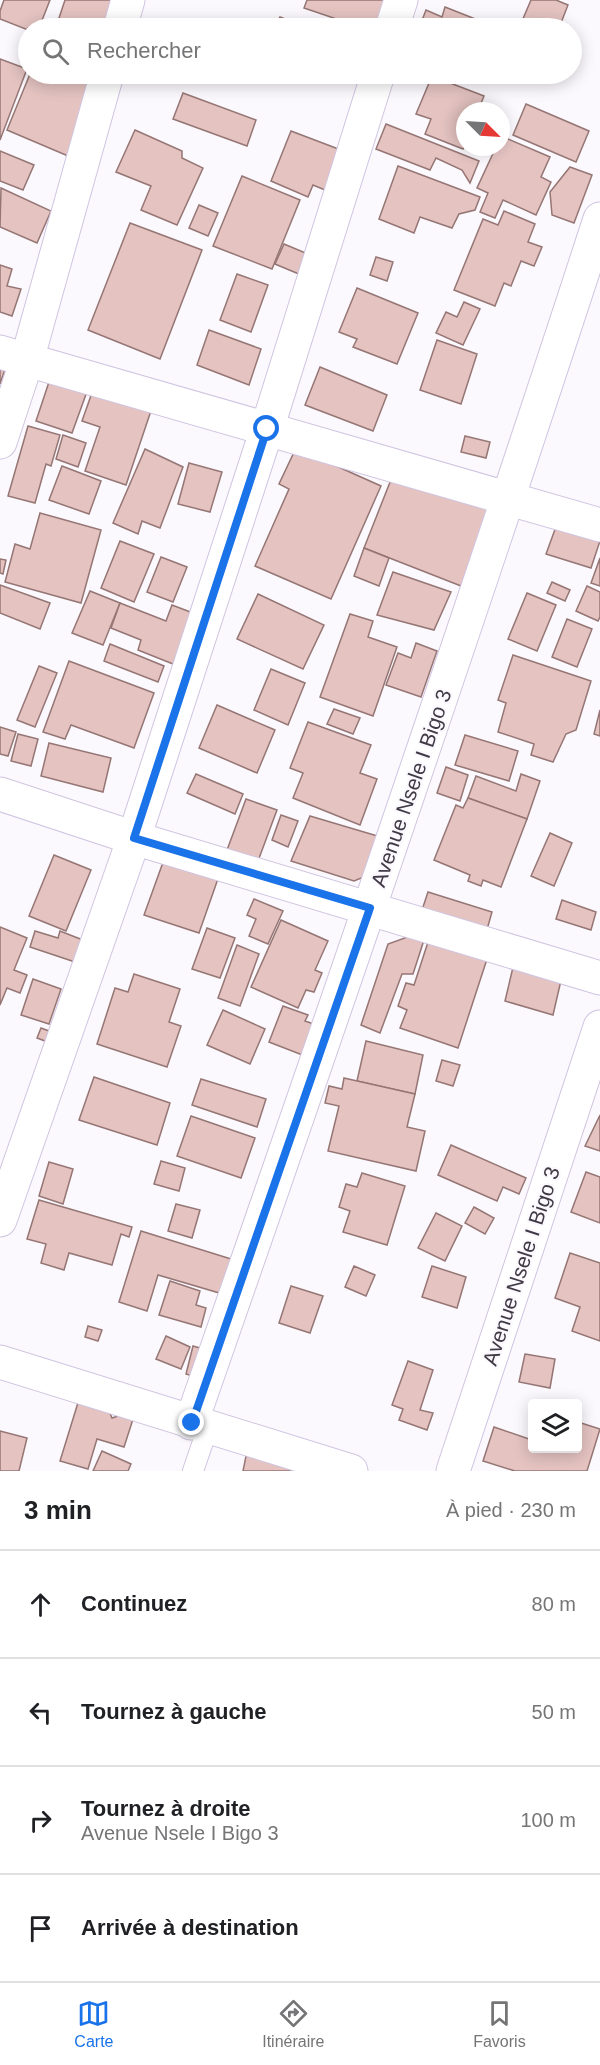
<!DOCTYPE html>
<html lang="fr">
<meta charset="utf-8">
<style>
body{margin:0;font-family:Helvetica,sans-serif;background:#f2f2f2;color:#202124}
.controls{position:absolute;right:18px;bottom:18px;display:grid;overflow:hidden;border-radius:6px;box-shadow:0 3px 15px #0003}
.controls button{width:54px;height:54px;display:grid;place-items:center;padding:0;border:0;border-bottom:2px solid #e0e0e0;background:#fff;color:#202124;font:30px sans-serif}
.compass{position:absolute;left:456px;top:102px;width:54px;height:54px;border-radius:50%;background:#fff;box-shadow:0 3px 15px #0003;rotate:114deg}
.stop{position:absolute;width:18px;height:18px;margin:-14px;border:4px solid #1a73e8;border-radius:50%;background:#fff}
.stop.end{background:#1a73e8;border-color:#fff;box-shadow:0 2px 6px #0008}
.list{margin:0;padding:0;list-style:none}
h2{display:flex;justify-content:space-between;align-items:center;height:78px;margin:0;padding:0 24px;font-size:26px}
h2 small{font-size:20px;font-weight:400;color:#757577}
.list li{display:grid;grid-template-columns:39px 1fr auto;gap:18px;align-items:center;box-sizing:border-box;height:108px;padding:0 24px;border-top:2px solid #e0e0e0}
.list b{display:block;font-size:22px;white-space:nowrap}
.list p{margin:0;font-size:20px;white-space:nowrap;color:#757577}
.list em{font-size:20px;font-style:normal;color:#757577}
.icon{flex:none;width:33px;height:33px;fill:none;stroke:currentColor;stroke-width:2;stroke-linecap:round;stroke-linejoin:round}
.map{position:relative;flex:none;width:600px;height:1471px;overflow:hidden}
.search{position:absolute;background:#fff;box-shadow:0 3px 15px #0003;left:18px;right:18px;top:18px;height:66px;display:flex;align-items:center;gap:15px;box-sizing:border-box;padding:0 21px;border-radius:33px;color:#757577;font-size:22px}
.sheet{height:510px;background:#fff}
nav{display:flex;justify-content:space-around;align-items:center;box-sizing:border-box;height:84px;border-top:2px solid #e0e0e0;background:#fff;font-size:16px;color:#757577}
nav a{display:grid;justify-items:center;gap:3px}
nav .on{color:#1a73e8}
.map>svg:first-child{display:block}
.building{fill:#e4c3c1;stroke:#957674;stroke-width:1.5}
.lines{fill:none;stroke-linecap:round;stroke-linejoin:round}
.lane-casing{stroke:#d0c5e0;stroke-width:22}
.street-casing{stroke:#d0c5e0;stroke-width:35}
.lane{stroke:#fff;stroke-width:20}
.street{stroke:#fff;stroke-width:33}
.route{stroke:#1a73e8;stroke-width:8}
.labels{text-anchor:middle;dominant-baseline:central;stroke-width:4.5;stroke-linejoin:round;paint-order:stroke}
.street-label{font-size:21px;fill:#3f3a45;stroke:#fbf9fe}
</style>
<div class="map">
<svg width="600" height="1471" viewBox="0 0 600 1471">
<rect width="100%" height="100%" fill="#fbf9fe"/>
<g class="building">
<path d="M4,0h46l-11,28h-11v2l-28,-11v-8z"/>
<path d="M65,0h57l-9,28h-42l-14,-4z"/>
<path d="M307,0h80l-10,28h-14l-59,-20z"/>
<path d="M531,0h25l12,5 -9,23h-40z"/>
<path d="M445,7l53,21h-79l7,-18 16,7z"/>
<path d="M280,17l29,11h-34z"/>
<path d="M0,59l27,10 -27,71z"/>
<path d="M30,74h67l-22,85 -68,-29z"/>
<path d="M262,74h29l-4,9z"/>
<path d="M432,76l52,20 -6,15h-13v34l-2,4 -38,-15 6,-15 -15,-5z"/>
<path d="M183,93l73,27 -9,26 -74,-27z"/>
<path d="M526,104l63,27 -13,31 -63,-27z"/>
<path d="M386,124l93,37 -9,22 -8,-13 -26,-12 -6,12 -54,-21z"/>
<path d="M135,130l47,21v7l21,10 -26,57 -36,-15 10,-24 -35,-14z"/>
<path d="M291,131l50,19 -16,40 -12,-5 -5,12 -37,-16z"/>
<path d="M501,136l49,21 -9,20 10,5 -15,33 -33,-15 -8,18 -15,-6 8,-19 -11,-5 19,-41h5z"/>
<path d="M0,151l34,14 -11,25 -23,-9z"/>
<path d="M398,166l82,31 -5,13 -16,4 -7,14 -32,-11 -6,16 -35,-14z"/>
<path d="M570,167l22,8 -18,48 -22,-8 -2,-23z"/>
<path d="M242,176l58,24 -28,69 -59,-23z"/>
<path d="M1,188l50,23 -14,32 -37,-16z"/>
<path d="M199,205l19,8 -10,23 -19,-8z"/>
<path d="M504,211l31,13 -7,18 14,5 -8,19 -13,-5 -10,25 -7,-3 -9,23 -41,-16 29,-71 15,6z"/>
<path d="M130,223l72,27 -42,109 -72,-29z"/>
<path d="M284,244l31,13 -9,20 -31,-13z"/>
<path d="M376,257l17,5 -6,19 -17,-6z"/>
<path d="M0,265l12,4 -5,17 14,3 -9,27 -12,-4z"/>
<path d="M237,274l31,11 -17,47 -31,-12z"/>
<path d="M357,288l61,25 -21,51 -44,-17 4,-8 -18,-7z"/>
<path d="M464,302l16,7 -17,36 -27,-12 10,-21 11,5z"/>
<path d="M209,330l52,19 -12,36 -52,-20z"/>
<path d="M437,340l40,14 -16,50 -41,-14z"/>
<path d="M0,350l10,4 -10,30z"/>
<path d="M320,367l67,28 -14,36 -68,-26z"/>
<path d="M100,370l58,20 -32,95 -41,-14 15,-44 -18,-6z"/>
<path d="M93,375l-21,58 -36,-12 15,-45z"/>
<path d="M28,426l32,9 -9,31 -5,-2 -11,39 -27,-7z"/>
<path d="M63,435l23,8 -8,24 -22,-8z"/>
<path d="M465,436l25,6 -4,16 -25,-6z"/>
<path d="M296,448l85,38 -50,113 -76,-33 34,-77 -10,-5z"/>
<path d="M145,449l38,18 -23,61 -18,-7 -4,13 -25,-11z"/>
<path d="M189,463l33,9 -12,40 -32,-8z"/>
<path d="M62,466l39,15 -12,33 -40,-14z"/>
<path d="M396,467l97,39 -32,80 -97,-38z"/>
<path d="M40,513l61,17 -20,73 -76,-21 10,-38 15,5z"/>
<path d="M557,524l43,17 -9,27 -45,-14z"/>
<path d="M120,541l34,13 -20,48 -33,-14z"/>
<path d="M364,548l25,10 -10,28 -25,-10z"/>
<path d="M161,557l26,10 -14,35 -26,-10z"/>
<path d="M600,558v28l-9,-3z"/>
<path d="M0,559l6,1 -3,14 -3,-1z"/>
<path d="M393,572l58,20 -17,38 -57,-15z"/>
<path d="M552,582l18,8 -5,11 -18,-8z"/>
<path d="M0,585l50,18 -10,26 -40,-16z"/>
<path d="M587,586l13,6v25l-2,4 -22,-10z"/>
<path d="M90,591l30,12 -17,42 -31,-12z"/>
<path d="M527,593l29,12 -19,46 -29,-12z"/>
<path d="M258,594l66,31 -21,44 -66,-30z"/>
<path d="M120,603l46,18 6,-16 21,8 -20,51 -35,-14 3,-10 -30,-12z"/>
<path d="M350,614l23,7 -5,16 29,10 -24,69 -53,-19z"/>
<path d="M567,619l25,10 -15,38 -25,-10z"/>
<path d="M416,643l21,8 -16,46 -35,-12 12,-32 13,5z"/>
<path d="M110,644l54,22 -6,16 -54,-21z"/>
<path d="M513,655l78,26 -15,49 -10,4 -13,28 -22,-7 3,-11 -36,-12 8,-29 -8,-3z"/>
<path d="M69,661l85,32 -20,55 -63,-23 -6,14 -22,-7z"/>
<path d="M39,666l18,7 -22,54 -18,-7z"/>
<path d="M271,669l34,14 -17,42 -34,-15z"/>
<path d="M217,705l58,25 -18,43 -58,-25z"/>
<path d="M334,709l26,9 -7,16 -26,-10z"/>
<path d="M600,710v26l-6,-2z"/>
<path d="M308,722l63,23 -11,28 17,6 -17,46 -67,-27 10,-25 -13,-5z"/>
<path d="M0,727l16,5 -8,24 -8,-2z"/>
<path d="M18,734l20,5 -7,27 -20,-5z"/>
<path d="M465,735l53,16 -9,30 -54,-16z"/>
<path d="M49,743l62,15 -8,34 -62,-16z"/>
<path d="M446,767l22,8 -8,26 -23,-8z"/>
<path d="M196,774l47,20 -8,20 -48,-21z"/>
<path d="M521,774l19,7 -13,38 -59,-21 8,-22 40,15z"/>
<path d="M468,798l59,21 -26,68 -18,-7 -2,6 -13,-5 2,-6 -36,-15 22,-55 7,3z"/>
<path d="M246,799l31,11 -19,51 -31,-11z"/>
<path d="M281,815l17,6 -10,26 -16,-7z"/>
<path d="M310,816l81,24 -10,30 -27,11 -63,-20z"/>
<path d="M550,833l22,10 -18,43 -23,-10z"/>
<path d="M166,854l54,19 -21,60 -55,-18z"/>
<path d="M54,855l37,15 -25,61 -37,-15z"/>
<path d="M428,892l64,20 -6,21 -65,-20z"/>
<path d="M254,899l29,12 -15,33 -19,-8 7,-17 -9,-4z"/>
<path d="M562,900l34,12 -5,18 -35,-11z"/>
<path d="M281,920l47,21 -13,29 7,3 -8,19 -8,-2 -8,18 -47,-21z"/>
<path d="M0,927l27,11 -13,32 13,5 -7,18 -13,-5 -7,17z"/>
<path d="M207,928l28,10 -15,40 -28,-9z"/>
<path d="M35,931l23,7 2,-7 28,11 -7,22 -51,-17z"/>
<path d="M424,931l-1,12 -10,31h-11l-22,59 -19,-8 27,-81z"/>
<path d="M430,936l58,20 -30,92 -58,-20 7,-18 -9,-4 8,-23 8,2z"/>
<path d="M237,945l22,9 -19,52 -22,-8z"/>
<path d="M514,963l48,13 -9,39 -48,-14z"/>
<path d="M134,974l46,15 -11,33 12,4 -14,41 -70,-23 18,-56 13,4z"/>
<path d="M33,979l28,10 -12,35 -28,-9z"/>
<path d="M283,1006l25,9 -3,6 12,4 -12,31 -36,-14z"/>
<path d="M223,1010l42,19 -15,35 -43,-19z"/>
<path d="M41,1028l16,6 -4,10 -16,-6z"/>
<path d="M366,1041l57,14 -8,39 -58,-13z"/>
<path d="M442,1060l18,5 -7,21 -17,-5z"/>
<path d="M94,1077l76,26 -13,42 -78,-25z"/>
<path d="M344,1078l71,16 -8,33 18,4 -9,40 -88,-20 11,-45 -14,-3 4,-17 13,3z"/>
<path d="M201,1079l65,20 -9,28 -65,-22z"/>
<path d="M600,1115v36l-15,-5z"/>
<path d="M191,1116l64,22 -14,40 -64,-22z"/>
<path d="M451,1145l75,33 -7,16 -16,-7 -6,14 -59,-26z"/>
<path d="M161,1161l24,7 -6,23 -25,-7z"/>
<path d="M49,1162l24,7 -10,35 -24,-8z"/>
<path d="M586,1172l14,5v46l-29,-11z"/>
<path d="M362,1173l43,13 -18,59 -44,-13 7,-21 -11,-4 7,-23 11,3z"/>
<path d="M39,1200l93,27 -3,10 -8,-3 -9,31 -43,-12 -5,17 -23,-7 5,-19 -19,-5z"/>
<path d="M176,1204l24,6 -8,28 -24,-7z"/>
<path d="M474,1207l20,11 -9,16 -20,-11z"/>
<path d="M436,1213l26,13 -17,35 -27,-13z"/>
<path d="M141,1231l103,32 -11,34 -75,-22 -11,36 -28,-9z"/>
<path d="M570,1253l30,10v78l-28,-10 8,-24 -25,-9z"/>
<path d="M354,1266l21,9 -9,21 -21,-9z"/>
<path d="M432,1266l34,11 -9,31 -35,-11z"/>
<path d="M170,1281l30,10 -4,14 10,3 -5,19 -42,-12z"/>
<path d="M291,1286l32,10 -13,37 -31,-10z"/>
<path d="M88,1326l14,4 -4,11 -13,-4z"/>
<path d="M166,1336l24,11 -9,22 -25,-10z"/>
<path d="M193,1346l28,8 -8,28 -27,-8z"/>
<path d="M525,1354l30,5 -5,29 -31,-6z"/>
<path d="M408,1361l25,9 -13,40 13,3 -6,17 -28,-10 4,-11 -11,-4z"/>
<path d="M85,1380l19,19 8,19 24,-8 -12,37 -27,-8 -9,30 -28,-8z"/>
<path d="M578,1422l22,7 -13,42h-72l-32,-10 11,-34 38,13v8h46z"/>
<path d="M0,1431l27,7 -8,33h-19z"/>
<path d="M248,1446l66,25h-71z"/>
<path d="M102,1451l29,13 -3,7h-35z"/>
</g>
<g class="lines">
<defs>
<path id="lane" d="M193,1471l15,-44"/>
<g id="street">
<path d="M120,28l8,-28"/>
<path d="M392,28l9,-28"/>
<path d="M0,352l600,173"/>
<path d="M0,442l27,-82 80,-286"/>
<path d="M0,794l134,44 466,140"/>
<path d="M0,1220l134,-382 133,-409 111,-355"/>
<path d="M0,1362l351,109"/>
<path d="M191,1423c140,-401 278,-801 409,-1204"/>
<path d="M453,1471l147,-444"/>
</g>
</defs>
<use href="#lane" class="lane-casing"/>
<use href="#street" class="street-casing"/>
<use href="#lane" class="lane"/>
<use href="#street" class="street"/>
</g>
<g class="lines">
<path class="route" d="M192,1423l178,-515 -236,-70 133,-409"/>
</g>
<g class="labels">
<g class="street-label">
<text transform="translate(411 788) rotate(-71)">Avenue Nsele I Bigo 3</text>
<text transform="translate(521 1266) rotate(-72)">Avenue Nsele I Bigo 3</text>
</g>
</g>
</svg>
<div class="controls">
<button><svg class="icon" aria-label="layers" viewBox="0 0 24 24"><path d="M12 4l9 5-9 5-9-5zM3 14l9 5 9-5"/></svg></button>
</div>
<svg class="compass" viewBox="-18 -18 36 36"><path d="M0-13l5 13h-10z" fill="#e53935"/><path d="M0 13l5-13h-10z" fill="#757577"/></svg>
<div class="stop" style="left:267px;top:429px"></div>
<div class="stop end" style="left:192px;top:1423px"></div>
<div class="search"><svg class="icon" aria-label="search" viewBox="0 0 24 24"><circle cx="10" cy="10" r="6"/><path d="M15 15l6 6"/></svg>Rechercher</div>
</div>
<section class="sheet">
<h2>3 min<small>À pied · 230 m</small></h2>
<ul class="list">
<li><svg class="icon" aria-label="ahead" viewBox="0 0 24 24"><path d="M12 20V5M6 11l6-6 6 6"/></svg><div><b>Continuez</b></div><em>80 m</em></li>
<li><svg class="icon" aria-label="left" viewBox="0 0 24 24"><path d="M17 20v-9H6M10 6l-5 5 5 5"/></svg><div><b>Tournez à gauche</b></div><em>50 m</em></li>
<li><svg class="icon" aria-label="right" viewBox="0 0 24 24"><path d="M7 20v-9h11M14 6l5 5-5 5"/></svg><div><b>Tournez à droite</b><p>Avenue Nsele I Bigo 3</p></div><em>100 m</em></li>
<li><svg class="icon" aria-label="arrive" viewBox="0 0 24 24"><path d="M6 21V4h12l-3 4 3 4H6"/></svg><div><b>Arrivée à destination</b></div></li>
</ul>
</section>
<nav>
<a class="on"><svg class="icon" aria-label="map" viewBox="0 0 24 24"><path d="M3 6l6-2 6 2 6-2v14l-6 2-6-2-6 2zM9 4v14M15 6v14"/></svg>Carte</a>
<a><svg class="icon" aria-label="directions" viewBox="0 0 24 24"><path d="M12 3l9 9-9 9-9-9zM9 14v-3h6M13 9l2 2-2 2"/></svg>Itinéraire</a>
<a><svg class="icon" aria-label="saved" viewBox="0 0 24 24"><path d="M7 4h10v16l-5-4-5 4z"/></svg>Favoris</a>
</nav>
